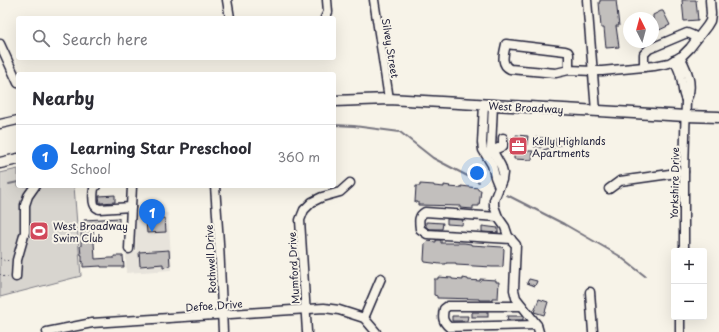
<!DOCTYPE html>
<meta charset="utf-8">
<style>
body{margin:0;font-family:"Playpen Sans",sans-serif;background:#f7f7f7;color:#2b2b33}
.controls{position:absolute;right:12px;bottom:12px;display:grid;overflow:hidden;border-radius:4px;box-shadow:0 4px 16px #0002}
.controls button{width:36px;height:36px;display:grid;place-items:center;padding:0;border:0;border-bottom:1px solid #e1e1e2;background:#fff;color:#2b2b33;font:20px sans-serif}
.compass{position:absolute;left:623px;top:12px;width:36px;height:36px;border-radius:50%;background:#fff;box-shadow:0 4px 16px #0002;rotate:354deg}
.you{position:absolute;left:477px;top:173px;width:14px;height:14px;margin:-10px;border:3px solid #fff;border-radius:50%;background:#1a73e8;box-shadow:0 0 0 6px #1a73e833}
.badge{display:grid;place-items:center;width:26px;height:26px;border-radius:50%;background:#1a73e8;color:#fff;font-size:13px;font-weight:700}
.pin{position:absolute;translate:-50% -33px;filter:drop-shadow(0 1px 2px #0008)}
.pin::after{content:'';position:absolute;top:21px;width:14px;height:12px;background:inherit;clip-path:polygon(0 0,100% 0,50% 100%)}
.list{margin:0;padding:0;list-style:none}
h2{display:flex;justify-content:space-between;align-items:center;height:52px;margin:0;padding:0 16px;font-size:17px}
h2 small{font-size:13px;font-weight:400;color:#7c7c81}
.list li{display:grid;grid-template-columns:26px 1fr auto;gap:12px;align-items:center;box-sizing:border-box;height:64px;padding:0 16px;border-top:1px solid #e1e1e2}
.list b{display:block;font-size:15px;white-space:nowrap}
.list p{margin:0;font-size:13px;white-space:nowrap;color:#7c7c81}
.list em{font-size:13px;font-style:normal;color:#7c7c81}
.icon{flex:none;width:22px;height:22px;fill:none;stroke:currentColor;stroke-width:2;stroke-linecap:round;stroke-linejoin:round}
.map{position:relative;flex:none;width:719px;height:332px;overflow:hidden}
.search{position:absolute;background:#fff;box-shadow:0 4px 16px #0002;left:16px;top:16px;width:320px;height:44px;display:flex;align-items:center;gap:10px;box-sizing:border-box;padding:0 14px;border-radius:4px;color:#7c7c81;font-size:15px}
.panel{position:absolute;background:#fff;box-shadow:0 4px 16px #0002;left:16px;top:72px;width:320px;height:116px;border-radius:4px}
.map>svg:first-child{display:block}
.built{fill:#e7e3db}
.green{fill:#d8d5cf;stroke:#7d7c85}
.water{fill:#aeabad;stroke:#76747f}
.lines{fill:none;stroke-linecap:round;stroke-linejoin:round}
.stream{stroke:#76747f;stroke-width:2}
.building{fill:#c2bfbd;stroke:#22223b}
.minor-casing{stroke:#22223b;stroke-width:11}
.major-casing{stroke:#22223b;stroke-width:13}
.path{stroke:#22223b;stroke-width:1;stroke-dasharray:1 3;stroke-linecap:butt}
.minor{stroke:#f7f3e8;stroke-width:8}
.major{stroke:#f7f3e8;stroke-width:10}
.labels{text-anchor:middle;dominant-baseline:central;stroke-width:4;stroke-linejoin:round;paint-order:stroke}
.street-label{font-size:10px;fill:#22223b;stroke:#f7f3e8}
.poi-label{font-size:10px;fill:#22223b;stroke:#f7f3e8;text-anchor:start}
</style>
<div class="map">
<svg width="719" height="332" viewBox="0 0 719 332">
<rect width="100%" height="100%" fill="#f7f3e8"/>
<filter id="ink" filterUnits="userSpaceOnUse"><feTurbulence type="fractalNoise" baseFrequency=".025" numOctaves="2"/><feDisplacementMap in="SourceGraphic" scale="8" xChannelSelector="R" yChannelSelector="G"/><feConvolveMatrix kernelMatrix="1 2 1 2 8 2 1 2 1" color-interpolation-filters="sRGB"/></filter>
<g filter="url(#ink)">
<path class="built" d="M168,213l4,57 -46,3v-21l10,-1 -2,-36z"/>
<path class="green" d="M18,169v17h56l7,90 -81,21v-124z"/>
<path class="water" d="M535,137l15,1 1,1 1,5 -2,1h-7l-2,3 -7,-1v-2l1,-2 -1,-4z"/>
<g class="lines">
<g class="stream">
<path d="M334,125l20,1 46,6 33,26 46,24"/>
<path d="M9,184l9,-2"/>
<path d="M507,195l57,29 54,31 27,21"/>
</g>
</g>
<g class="building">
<path d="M600,0h16l3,26h-3l3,21 -13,1 -2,-20h-3l-2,-26h1z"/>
<path d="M682,0h14l2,20 -14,1z"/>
<path d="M661,11h2l7,14 -17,8v-18z"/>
<path d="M516,135l12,1 -2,15h7l-1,9 -18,-1v-6h-4v-10l1,1v-4h5z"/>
<path d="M568,137l1,5h-2l1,1 -12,3 -1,-7z"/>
<path d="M553,147l1,5 -9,3 -2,-5z"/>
<path d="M420,184l14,1v1l10,1v-2l6,1 -1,1 12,1v-2l17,2v2h3l-2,16h-6v3l-13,-1v-2l-42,-1v-3h-3l1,-16h4z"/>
<path d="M115,195v7l-14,1h-1l-1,-7z"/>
<path d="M119,218v6l-26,2 2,33 15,-1h4v-2h9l1,11h-23v-1l-18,1v-6l-1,1v-7h-1l-1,-9h1v-14h1v-6h2v-6z"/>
<path d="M165,218l1,14 -19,1 -1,-13z"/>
<path d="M447,219l16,1 -1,5 -15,-1z"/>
<path d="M426,222l17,1 -1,6h-13l-3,-2z"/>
<path d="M482,226l16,2v5l-16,-1z"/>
<path d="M436,240h5v3h23l7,1v1l31,2 2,2 -1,17 -2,1h-9l-36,-2v-2h-10v1h-6l-15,-2 -1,-2 1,-17 2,-2 9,1z"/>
<path d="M169,250l1,16 -7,1v-3l-23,2 -1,-14z"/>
<path d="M438,277l14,1v1l11,1v-2l5,1v1l12,1v-2l16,1v2h3l-1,16h-6v2h-13v-1l-42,-1v-2l-3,-1v-16h4z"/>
<path d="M529,279l8,2 -2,5 -8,-3z"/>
<path d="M539,299l9,3 -4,13 -10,-3z"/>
<rect x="472" y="312" width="16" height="5"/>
<path d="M452,316h16l-1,5h-15z"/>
<path d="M507,316h16v4h-15z"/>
</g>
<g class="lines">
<defs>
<g id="minor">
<path d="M227,0l3,18"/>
<path d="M374,0l15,99"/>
<path d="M587,0l9,111"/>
<path d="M325,18l3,-6 -1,-12"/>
<path d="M0,44l18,39"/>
<path d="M680,57c7,12 14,30 6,43l-2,72v79"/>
<path d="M674,60c3,6 6,11 7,18 2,7 1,15 5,22"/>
<path d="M644,67v-13l5,-5 38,-16 5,2 5,3"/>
<path d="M569,70v-16l-1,-2 -3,-1 -59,-7c-2,10 -6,20 4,25l46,4 13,-3 24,1h9l52,-5 15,-3 13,-7 8,-8 17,-22 3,-5 1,-7 -1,-14"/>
<path d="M484,104l-2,39 1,7 9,15 3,12 4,10"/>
<path d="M493,105l-2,43 10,18 2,7 -1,7 -8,20v6l4,11 7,10 3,9 8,9 -2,45 2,8 21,27 2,7"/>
<path d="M0,124l18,-4"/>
<path d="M487,153l16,-7v-8"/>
<path d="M96,186h-1c-2,4 -3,18 1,21 1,1 2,1 3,2l32,-2"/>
<path d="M215,186l4,57 4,89"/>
<path d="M609,189l11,-8 64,-9"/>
<path d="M498,217l-73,-5c-7,4 -6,9 -5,17l7,5 84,5"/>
<path d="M129,249l3,-63"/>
<path d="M16,277l1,-17 8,-28v-27l3,-9 7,-10"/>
<path d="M590,292l3,40"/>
<path d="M522,306h-74l-4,3c-2,9 -1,13 5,18l88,-2"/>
<path d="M680,317v15"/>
<path d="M364,318l17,-40"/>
<path d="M47,332l45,-9 232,-15 15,2 25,8 12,14"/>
<path d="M307,332l-7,-112 4,-10 8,-8 10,-5 18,-5 10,-9"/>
</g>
<g id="major">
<path d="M334,101l55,-2 297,17 33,1"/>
<path d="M0,163l18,-4"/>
</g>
</defs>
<use href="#minor" class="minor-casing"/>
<use href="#major" class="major-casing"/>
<g class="path">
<path d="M0,258l5,3 5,-1"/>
<path d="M0,274c2,3 6,3 10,3"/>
</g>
<use href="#minor" class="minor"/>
<use href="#major" class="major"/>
</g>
</g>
<defs>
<symbol id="office-square" viewBox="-11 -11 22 22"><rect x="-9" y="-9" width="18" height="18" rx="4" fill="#d1495b" stroke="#f7f3e8"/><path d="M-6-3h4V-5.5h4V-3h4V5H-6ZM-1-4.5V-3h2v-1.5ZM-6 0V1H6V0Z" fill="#fff"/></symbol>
<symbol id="stadium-square" viewBox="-11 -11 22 22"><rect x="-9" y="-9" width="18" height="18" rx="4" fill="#d1495b" stroke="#f7f3e8"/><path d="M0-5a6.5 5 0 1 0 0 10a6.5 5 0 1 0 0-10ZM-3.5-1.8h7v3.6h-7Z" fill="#fff"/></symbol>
</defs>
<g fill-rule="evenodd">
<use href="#office-square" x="507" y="135" width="22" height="22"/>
<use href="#stadium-square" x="28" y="220" width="22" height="22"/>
</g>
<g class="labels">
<g class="street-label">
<text transform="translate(391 48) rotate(81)">Silvey Street</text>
<text transform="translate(526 107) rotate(3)">West Broadway</text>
<text transform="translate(674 183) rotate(-89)">Yorkshire Drive</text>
<text transform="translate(210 259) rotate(-93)">Rothwell Drive</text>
<text transform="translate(293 268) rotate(-93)">Mumford Drive</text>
<text transform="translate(214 305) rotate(-4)">Defoe Drive</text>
</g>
<g class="poi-label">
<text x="532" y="140">Kelly Highlands<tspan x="532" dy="12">Apartments</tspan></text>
<text x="53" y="225">West Broadway<tspan x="53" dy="12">Swim Club</tspan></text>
</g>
</g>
</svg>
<div class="controls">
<button>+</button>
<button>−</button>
</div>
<svg class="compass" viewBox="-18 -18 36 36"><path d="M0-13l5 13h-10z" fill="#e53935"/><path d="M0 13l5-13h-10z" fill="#7c7c81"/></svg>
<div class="you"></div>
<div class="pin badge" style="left:152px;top:232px">1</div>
<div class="search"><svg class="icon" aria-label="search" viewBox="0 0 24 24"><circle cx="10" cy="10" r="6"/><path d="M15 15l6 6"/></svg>Search here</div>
<section class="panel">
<h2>Nearby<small></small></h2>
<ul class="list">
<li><span class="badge">1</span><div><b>Learning Star Preschool</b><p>School</p></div><em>360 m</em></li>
</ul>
</section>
</div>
